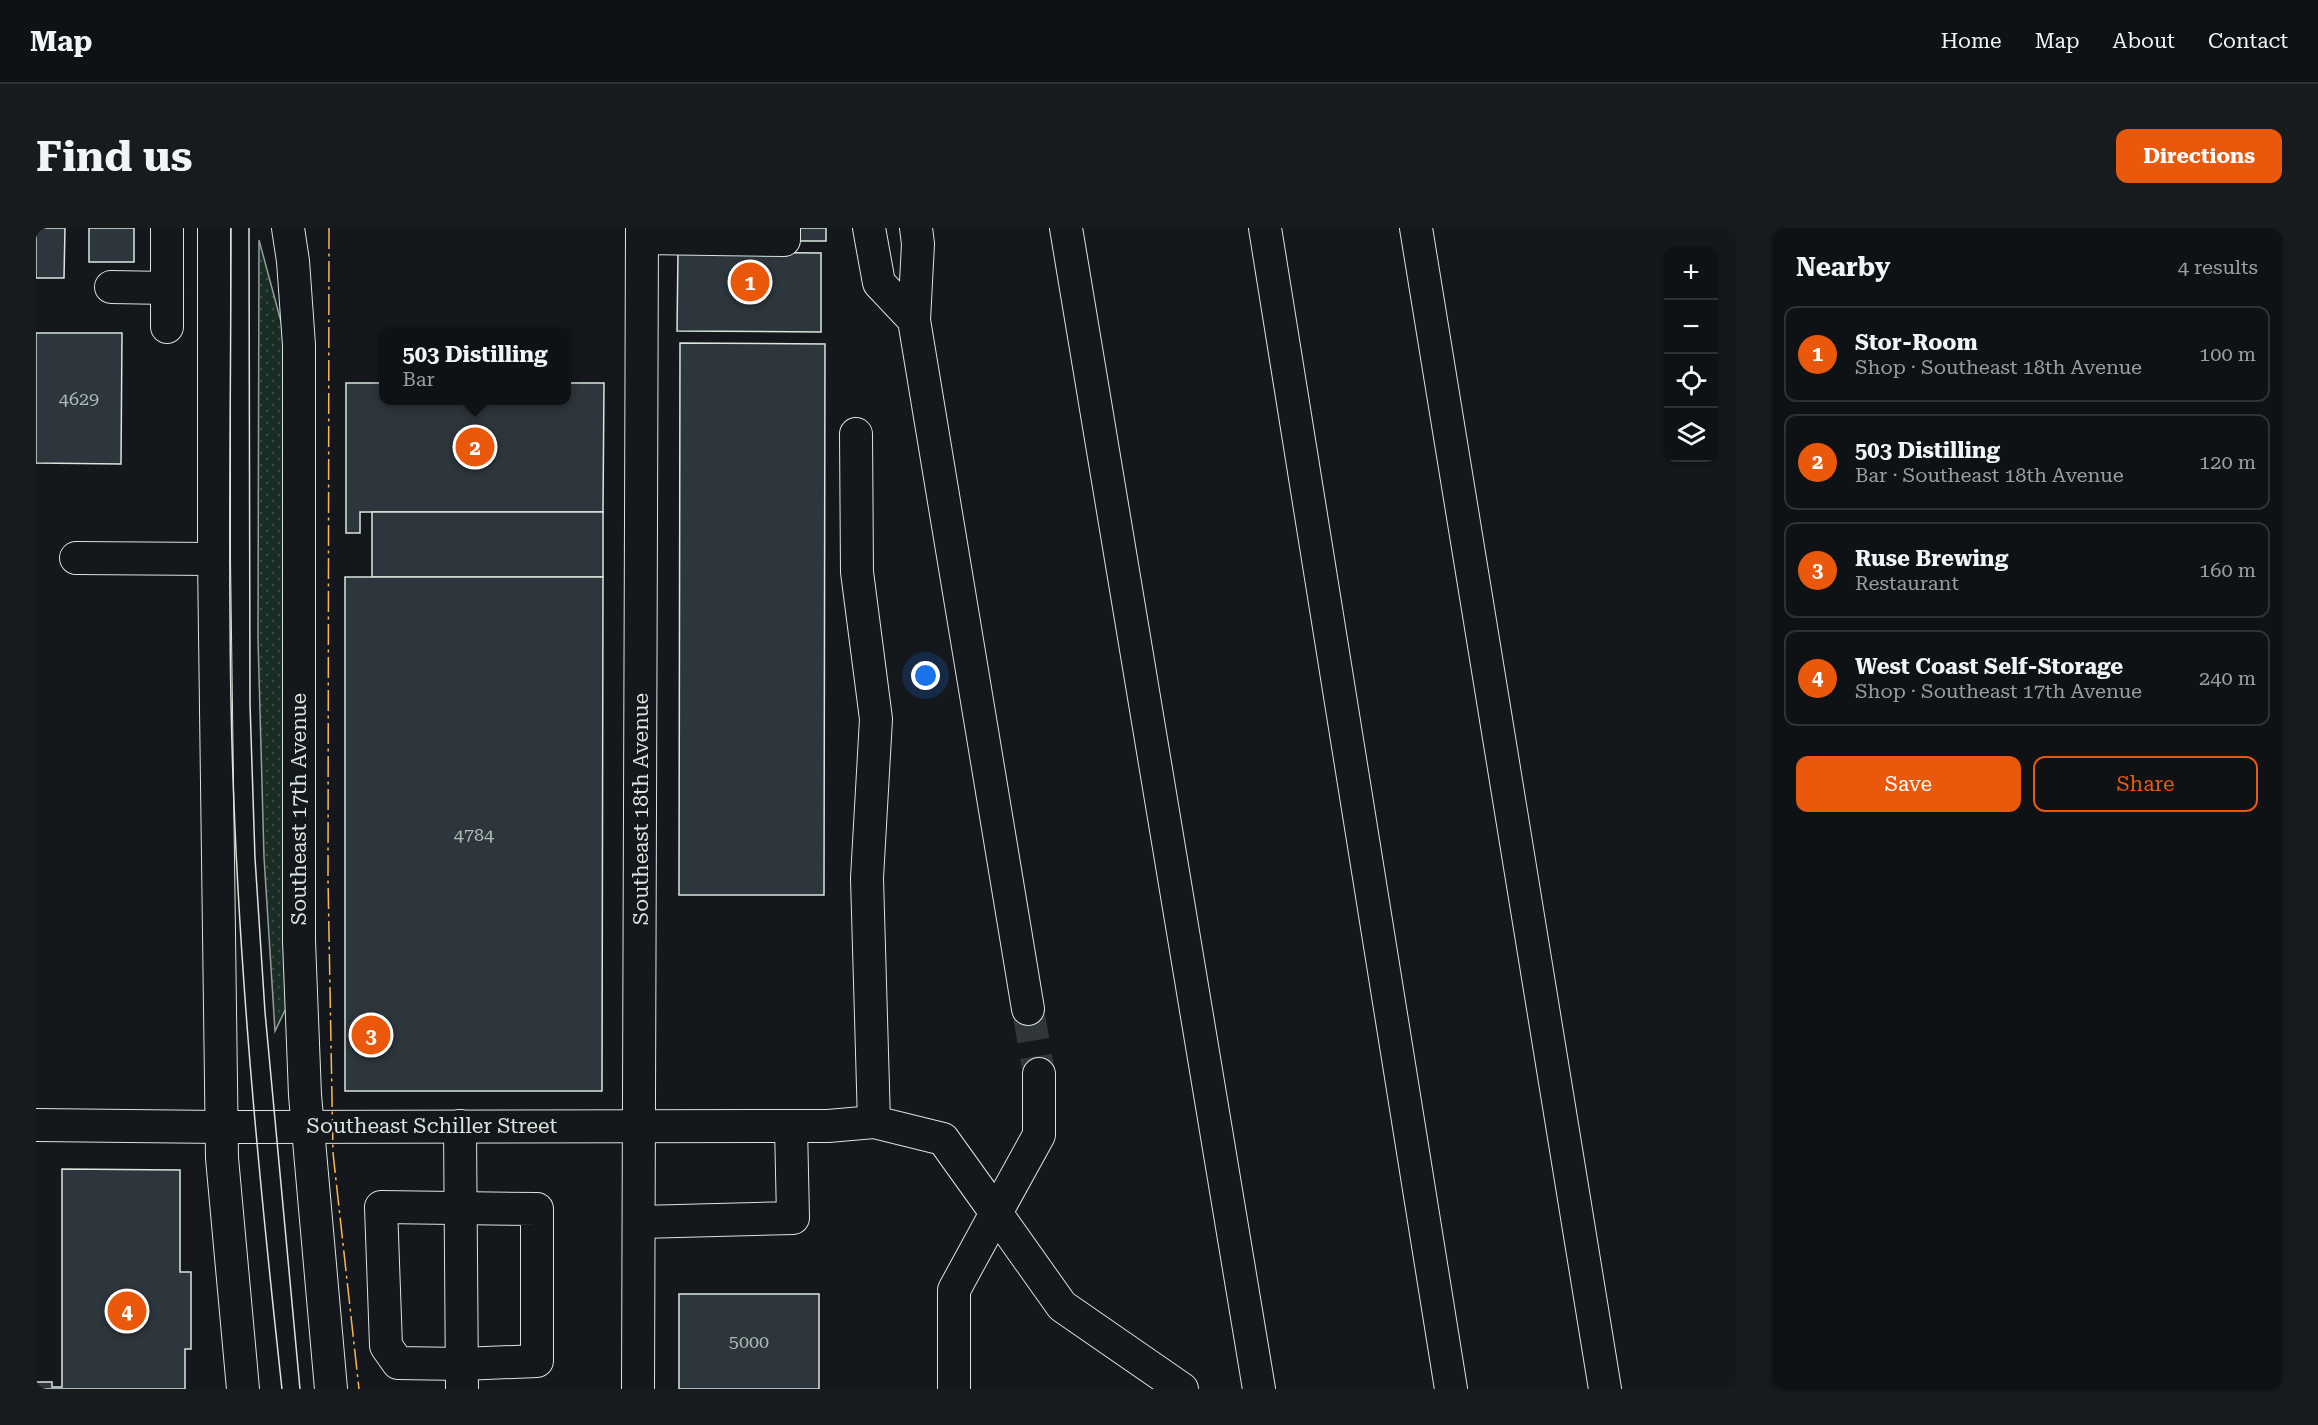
<!DOCTYPE html>
<meta charset="utf-8">
<style>
body{margin:0;font-family:"Roboto Serif",serif;background:#181b1e;color:#f1f3f6}
.controls{position:absolute;right:18px;top:18px;display:grid;overflow:hidden;border-radius:12px;box-shadow:0 2px 4px #0004}
.controls button{width:54px;height:54px;display:grid;place-items:center;padding:0;border:0;border-bottom:2px solid #2f3234;background:#0f1215;color:#f1f3f6;font:30px sans-serif}
.you{position:absolute;left:890px;top:448px;width:21px;height:21px;margin:-15px;border:4px solid #fff;border-radius:50%;background:#1a73e8;box-shadow:0 0 0 9px #1a73e833}
.badge{display:grid;place-items:center;width:39px;height:39px;border-radius:50%;background:#ea580c;color:#fff;font-size:20px;font-weight:700}
.pin{position:absolute;translate:-50% -50%;border:3px solid #fff;box-shadow:0 2px 6px #0006}
.popup{position:absolute;left:343px;top:99px;width:192px;height:78px;box-sizing:border-box;display:grid;place-content:center;border-radius:12px;background:#0f1215;filter:drop-shadow(0 2px 4px #0005);font-size:20px;white-space:nowrap;color:#9b9ea0}
.popup b{font-size:22px;color:#f1f3f6}
.popup::after{content:'';position:absolute;left:50%;top:100%;margin-left:-12px;border:12px solid transparent;border-top-color:#0f1215}
.list{margin:0;padding:0;list-style:none}
h2{display:flex;justify-content:space-between;align-items:center;height:78px;margin:0;padding:0 24px;font-size:26px}
h2 small{font-size:20px;font-weight:400;color:#9b9ea0}
.list li{display:grid;grid-template-columns:39px 1fr auto;gap:18px;align-items:center;box-sizing:border-box;height:96px;margin:0 12px 12px;padding:0 12px;border:2px solid #2f3234;border-radius:12px}
.list b{display:block;font-size:22px;white-space:nowrap}
.list p{margin:0;font-size:20px;white-space:nowrap;color:#9b9ea0}
.list em{font-size:20px;font-style:normal;color:#9b9ea0}
.actions{display:flex;gap:12px;padding:18px 24px}
.actions a{flex:1;padding:14px 0;border:2px solid #ea580c;border-radius:12px;text-align:center;font-size:21px;color:#ea580c}
.actions .main{background:#ea580c;color:#fff}
.icon{flex:none;width:33px;height:33px;fill:none;stroke:currentColor;stroke-width:2;stroke-linecap:round;stroke-linejoin:round}
.map{position:relative;flex:none;width:1700px;height:1161px;overflow:hidden;border-radius:12px}
header{display:flex;align-items:center;gap:36px;box-sizing:border-box;height:84px;padding:0 30px;background:#0f1215;border-bottom:2px solid #2f3234}
header strong{font-size:28px}
nav{display:flex;gap:33px;margin-inline-start:auto;font-size:21px}
.intro{display:flex;align-items:center;justify-content:space-between;box-sizing:border-box;height:144px;padding:0 36px}
h1{margin:0;font-size:42px}
.button{padding:15px 27px;border-radius:12px;background:#ea580c;color:#fff;font-size:21px;font-weight:700}
main{display:flex;gap:36px;padding:0 36px}
aside{flex:1;background:#0f1215;border-radius:12px;box-shadow:0 2px 4px #0004}
.map>svg:first-child{display:block}
.grass{fill:url(#grass-dots);stroke:#939e99;stroke-width:1.5}
.building{fill:#2c363c;stroke:#d8e6dc;stroke-width:1.5}
.lines{fill:none;stroke-linecap:round;stroke-linejoin:round}
.minor-tunnel{stroke:#313739;stroke-width:32;stroke-dasharray:32 16;stroke-linecap:butt}
.minor-casing{stroke:#d8e6dc;stroke-width:34}
.minor{stroke:#14181c;stroke-width:32}
.tram{stroke:#d8e6dc;stroke-width:1.5}
.power{stroke:#ffb74d;stroke-width:1.5;stroke-dasharray:21 4.5 3 4.5;stroke-linecap:butt}
.labels{text-anchor:middle;dominant-baseline:central;stroke-width:4.5;stroke-linejoin:round;paint-order:stroke}
.number-label{font-size:18px;fill:#adbab4}
.street-label{font-size:21px;fill:#d8e6dc;stroke:#14181c}
</style>
<header>
<strong>Map</strong>
<nav><a>Home</a><a>Map</a><a>About</a><a>Contact</a></nav>
</header>
<div class="intro"><h1>Find us</h1><a class="button">Directions</a></div>
<main>
<div class="map">
<svg width="1700" height="1161" viewBox="0 0 1700 1161">
<defs>
<pattern id="grass-dots" width="8" height="8" patternUnits="userSpaceOnUse" patternTransform="scale(1.5)"><rect width="8" height="8" fill="#1a2d24"/><path d="M2 2h.1M6 6h.1" fill="none" stroke="#3b4b43" stroke-width="1.8" stroke-linecap="round"/></pattern>
</defs>
<rect width="100%" height="100%" fill="#14181c"/>
<path class="grass" d="M223,12l24,89 8,101 -2,572 -14,29 -11,-174 -6,-218z"/>
<g class="building">
<path d="M0,0h29l-1,50h-28z"/>
<rect x="53" y="0" width="45" height="34"/>
<rect x="763" y="0" width="27" height="13"/>
<path d="M642,24l143,1v79l-144,-1z"/>
<path d="M0,105h86l-1,131 -85,-1z"/>
<path d="M644,115l145,1 -1,551h-145z"/>
<path d="M310,155h38v17h182v-17h38l-1,129h-243v21h-14z"/>
<rect x="336" y="284" width="231" height="65"/>
<path d="M309,349h258l-1,514h-257z"/>
<path d="M26,941l118,1v102h11v77h-6v40h-149v-7h16v5h10z"/>
<rect x="643" y="1066" width="140" height="95"/>
</g>
<g class="lines">
<path class="minor-tunnel" d="M992,781l11,65"/>
<defs>
<g id="minor">
<path d="M178,0v331l8,599 21,231"/>
<path d="M252,0l5,33 6,84v596l6,154 26,294"/>
<path d="M833,0l10,55 35,37 114,689"/>
<path d="M1030,0l193,1161"/>
<path d="M1229,0l186,1161"/>
<path d="M1380,0l189,1161"/>
<path d="M606,10l142,2v-12"/>
<path d="M75,59l56,1"/>
<path d="M878,92l4,-76 -2,-16"/>
<path d="M131,99v-99"/>
<path d="M820,206l1,138 19,147 -9,159 7,244"/>
<path d="M40,330l138,1"/>
<path d="M1003,846v61l-43,78 66,93 120,83"/>
<path d="M0,897l185,2 607,-1 46,-4 69,17 53,74 -42,77v99"/>
<path d="M424,898l2,263"/>
<path d="M345,979l156,2v152l-76,3 -63,-1 -12,-17z"/>
<path d="M604,994l153,-4 -2,-92"/>
<path d="M602,1161l4,-1161"/>
</g>
</defs>
<use href="#minor" class="minor-casing"/>
<use href="#minor" class="minor"/>
<g class="tram">
<path d="M195,0c0,158 -3,316 0,473 4,230 26,460 51,688"/>
<path d="M213,0l1,476 5,154 10,154 35,377"/>
</g>
<path class="power" d="M293,0l-1,651 5,274 26,236"/>
</g>
<g class="labels">
<g class="number-label">
<text x="43" y="170">4629</text>
<text x="438" y="606">4784</text>
<text x="713" y="1113">5000</text>
</g>
<g class="street-label">
<text transform="translate(263 581) rotate(-90)">Southeast 17th Avenue</text>
<text transform="translate(605 581) rotate(-90)">Southeast 18th Avenue</text>
<text x="396" y="898">Southeast Schiller Street</text>
</g>
</g>
</svg>
<div class="controls">
<button>+</button>
<button>−</button>
<button><svg class="icon" aria-label="locate" viewBox="0 0 24 24"><circle cx="12" cy="12" r="6"/><path d="M12 2v4M12 18v4M2 12h4M18 12h4"/></svg></button>
<button><svg class="icon" aria-label="layers" viewBox="0 0 24 24"><path d="M12 4l9 5-9 5-9-5zM3 14l9 5 9-5"/></svg></button>
</div>
<div class="you"></div>
<div class="pin badge" style="left:714px;top:54px">1</div>
<div class="pin badge" style="left:439px;top:219px">2</div>
<div class="popup"><b>503 Distilling</b>Bar</div>
<div class="pin badge" style="left:335px;top:807px">3</div>
<div class="pin badge" style="left:91px;top:1083px">4</div>
</div>
<aside>
<h2>Nearby<small>4 results</small></h2>
<ul class="list">
<li><span class="badge">1</span><div><b>Stor-Room</b><p>Shop · Southeast 18th Avenue</p></div><em>100 m</em></li>
<li><span class="badge">2</span><div><b>503 Distilling</b><p>Bar · Southeast 18th Avenue</p></div><em>120 m</em></li>
<li><span class="badge">3</span><div><b>Ruse Brewing</b><p>Restaurant</p></div><em>160 m</em></li>
<li><span class="badge">4</span><div><b>West Coast Self-Storage</b><p>Shop · Southeast 17th Avenue</p></div><em>240 m</em></li>
</ul>
<div class="actions"><a class="main">Save</a><a>Share</a></div>
</aside>
</main>
